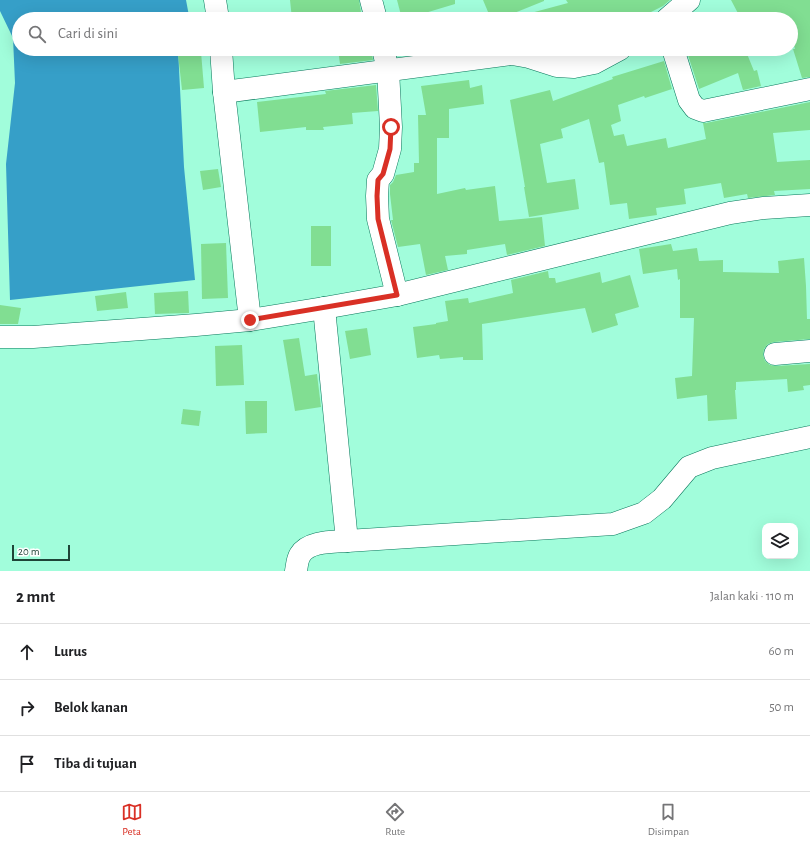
<!DOCTYPE html>
<html lang="id">
<meta charset="utf-8">
<style>
body{margin:0;font-family:"Alegreya Sans",sans-serif;background:#f6f6f6;color:#202124}
.controls{position:absolute;right:12px;bottom:12px;display:grid;overflow:hidden;border-radius:8px;box-shadow:0 4px 16px #0002}
.controls button{width:36px;height:36px;display:grid;place-items:center;padding:0;border:0;border-bottom:1px solid #e0e0e0;background:#fff;color:#202124;font:20px sans-serif}
.scale{position:absolute;left:12px;bottom:10px;width:58px;box-sizing:border-box;padding-left:4px;border:2px solid #1f4538;border-top:0;font-size:11px;line-height:14px;white-space:nowrap;color:#1f4538;-webkit-text-stroke:3px #fff;paint-order:stroke}
.stop{position:absolute;width:12px;height:12px;margin:-9px;border:3px solid #d93025;border-radius:50%;background:#fff}
.stop.end{background:#d93025;border-color:#fff;box-shadow:0 1px 4px #0008}
.list{margin:0;padding:0;list-style:none}
h2{display:flex;justify-content:space-between;align-items:center;height:52px;margin:0;padding:0 16px;font-size:17px}
h2 small{font-size:13px;font-weight:400;color:#757577}
.list li{display:grid;grid-template-columns:26px 1fr auto;gap:12px;align-items:center;box-sizing:border-box;height:56px;padding:0 16px;border-top:1px solid #e0e0e0}
.list b{display:block;font-size:15px;white-space:nowrap}
.list em{font-size:13px;font-style:normal;color:#757577}
.icon{flex:none;width:22px;height:22px;fill:none;stroke:currentColor;stroke-width:2;stroke-linecap:round;stroke-linejoin:round}
.map{position:relative;flex:none;width:810px;height:571px;overflow:hidden}
.search{position:absolute;background:#fff;box-shadow:0 4px 16px #0002;left:12px;right:12px;top:12px;height:44px;display:flex;align-items:center;gap:10px;box-sizing:border-box;padding:0 14px;border-radius:22px;color:#757577;font-size:15px}
.sheet{height:220px;background:#fff}
nav{display:flex;justify-content:space-around;align-items:center;box-sizing:border-box;height:56px;border-top:1px solid #e0e0e0;background:#fff;font-size:11px;color:#757577}
nav a{display:grid;justify-items:center;gap:2px}
nav .on{color:#d93025}
.map>svg:first-child{display:block}
.water{fill:#369fc8}
.building{fill:#81de92}
.lines{fill:none;stroke-linecap:round;stroke-linejoin:round}
.minor-casing{stroke:#07785b;stroke-width:23}
.minor{stroke:#fff;stroke-width:22}
.route{stroke:#d93025;stroke-width:5}
</style>
<div class="map">
<svg width="810" height="571" viewBox="0 0 810 571">
<rect width="100%" height="100%" fill="#a1fddb"/>
<path class="water" d="M0,0h186l3,16 -2,3h-168v30h159l6,118 11,113 -185,20 -4,-136 9,-81 -2,-45 -13,-27z"/>
<g class="building">
<path d="M290,0h69l2,12 -7,1 1,6h-20v-4l-30,4h-13z"/>
<path d="M397,0h58v4l-50,15h-3z"/>
<path d="M483,0h61v1l-45,18h-8z"/>
<path d="M566,0h104l-7,6 -26,13h-109l-1,-5 41,-11z"/>
<path d="M731,0h79v77l-8,1 -9,-29h2l-4,-14v-16h-50z"/>
<path d="M338,49h33l2,11 -33,4z"/>
<path d="M396,49h18l1,5 -17,2z"/>
<path d="M686,49h59l9,22 3,-1 4,16 -18,4 -5,-17 -39,16z"/>
<path d="M201,52l3,36 -22,2 -4,-36z"/>
<path d="M664,61l8,28 -27,9 -1,-2 -26,9 3,16 -10,4 3,11 10,-2 3,12 39,-8 2,10 38,-9 -3,-16h3l104,-21v28l-37,3 4,29 33,-2v29l-36,2 1,4 -27,3 -1,-4 -23,4 -3,-15 -37,6 2,15 -30,4 1,7 -28,4 -2,-16 -17,2 -6,-43 -5,1 -10,-44 -28,10 2,9 -23,6 7,39 28,-4 4,30 -50,8 -5,-30h1l-15,-87 40,-10 3,11 60,-22 -1,-2z"/>
<path d="M469,80l1,8 12,-3 2,19 -35,5v29h-12v56l28,-6 1,2 29,-4 4,35 43,-4 3,29 -38,9 -2,-11 -38,6v4l-22,2 3,14 -22,5 -6,-31 -22,3 -7,-27h2l-3,-26v-9l3,-3 3,-7 18,-3v-9h5l-1,-48h8l-5,-29z"/>
<path d="M376,85l2,26 -26,2 1,11 -30,3 1,3h-18v-3l-46,5 -3,-30 69,-8 -1,-3z"/>
<path d="M218,169l3,18 -18,3 -3,-19z"/>
<rect x="311" y="226" width="20" height="40"/>
<path d="M226,243l2,55 -26,1 -1,-55z"/>
<path d="M671,244l2,7 24,-3 2,13 24,-1v12l56,1 -1,-12 26,-3 2,28 1,33h3v20l-36,3 -6,2 -4,5 -1,6 2,6 5,4 6,1 34,-2v21l-7,1 1,4 -16,2 -1,-13 -51,3v8h-1l2,29 -29,2 -1,-26 -30,4 -2,-21 17,-2 2,-58h-14v-39l-2,1 -1,-11 -34,5 -4,-25z"/>
<path d="M548,271l1,7h6l1,5 44,-11 2,11 28,-8 9,32 -24,7 3,11 -26,8 -7,-25 -103,16 1,36h-20v-3l-23,2 -1,-4 -22,3 -4,-31 23,-3v-1l12,-2 -3,-20 23,-3 1,5 44,-10 -2,-13z"/>
<path d="M188,291l1,22 -34,1 -1,-21z"/>
<path d="M126,292l2,16 -31,3 -2,-15z"/>
<path d="M0,305l21,3 -3,16h-18z"/>
<path d="M367,328l4,27 -21,4 -5,-28z"/>
<path d="M299,338l6,38 12,-2 4,33 -26,4 -12,-71z"/>
<path d="M242,345l2,40 -28,1 -1,-40z"/>
<path d="M245,401h22v32l-21,1z"/>
<path d="M183,409l18,2 -2,15 -18,-2z"/>
</g>
<g class="lines">
<defs>
<g id="minor">
<path d="M215,0l3,19"/>
<path d="M371,0l5,19"/>
<path d="M667,19l22,-19"/>
<path d="M221,49l3,43 26,228"/>
<path d="M383,49l5,21 3,57 -1,22 -7,25 -5,6 -1,16 1,23 19,76"/>
<path d="M673,49l16,51 6,8 8,3 107,-22"/>
<path d="M224,92l288,-38 17,3 28,9 17,1 20,-4 26,-14"/>
<path d="M324,308l23,233"/>
<path d="M0,337h33l163,-12 54,-5 74,-12 73,-13 333,-82 34,-5 46,-3"/>
<path d="M775,354l35,-3"/>
<path d="M296,571c1,-5 1,-11 4,-16 8,-14 32,-13 47,-14l266,-17 31,-11 18,-14 27,-32 23,-9 98,-21"/>
</g>
</defs>
<use href="#minor" class="minor-casing"/>
<use href="#minor" class="minor"/>
</g>
<g class="lines">
<path class="route" d="M250,320l147,-25 -19,-76 -1,-23 1,-16 5,-6 7,-25 1,-22"/>
</g>
</svg>
<div class="controls">
<button><svg class="icon" aria-label="layers" viewBox="0 0 24 24"><path d="M12 4l9 5-9 5-9-5zM3 14l9 5 9-5"/></svg></button>
</div>
<div class="scale">20 m</div>
<div class="stop" style="left:391px;top:127px"></div>
<div class="stop end" style="left:250px;top:320px"></div>
<div class="search"><svg class="icon" aria-label="search" viewBox="0 0 24 24"><circle cx="10" cy="10" r="6"/><path d="M15 15l6 6"/></svg>Cari di sini</div>
</div>
<section class="sheet">
<h2>2 mnt<small>Jalan kaki · 110 m</small></h2>
<ul class="list">
<li><svg class="icon" aria-label="ahead" viewBox="0 0 24 24"><path d="M12 20V5M6 11l6-6 6 6"/></svg><div><b>Lurus</b></div><em>60 m</em></li>
<li><svg class="icon" aria-label="right" viewBox="0 0 24 24"><path d="M7 20v-9h11M14 6l5 5-5 5"/></svg><div><b>Belok kanan</b></div><em>50 m</em></li>
<li><svg class="icon" aria-label="arrive" viewBox="0 0 24 24"><path d="M6 21V4h12l-3 4 3 4H6"/></svg><div><b>Tiba di tujuan</b></div></li>
</ul>
</section>
<nav>
<a class="on"><svg class="icon" aria-label="map" viewBox="0 0 24 24"><path d="M3 6l6-2 6 2 6-2v14l-6 2-6-2-6 2zM9 4v14M15 6v14"/></svg>Peta</a>
<a><svg class="icon" aria-label="directions" viewBox="0 0 24 24"><path d="M12 3l9 9-9 9-9-9zM9 14v-3h6M13 9l2 2-2 2"/></svg>Rute</a>
<a><svg class="icon" aria-label="saved" viewBox="0 0 24 24"><path d="M7 4h10v16l-5-4-5 4z"/></svg>Disimpan</a>
</nav>
